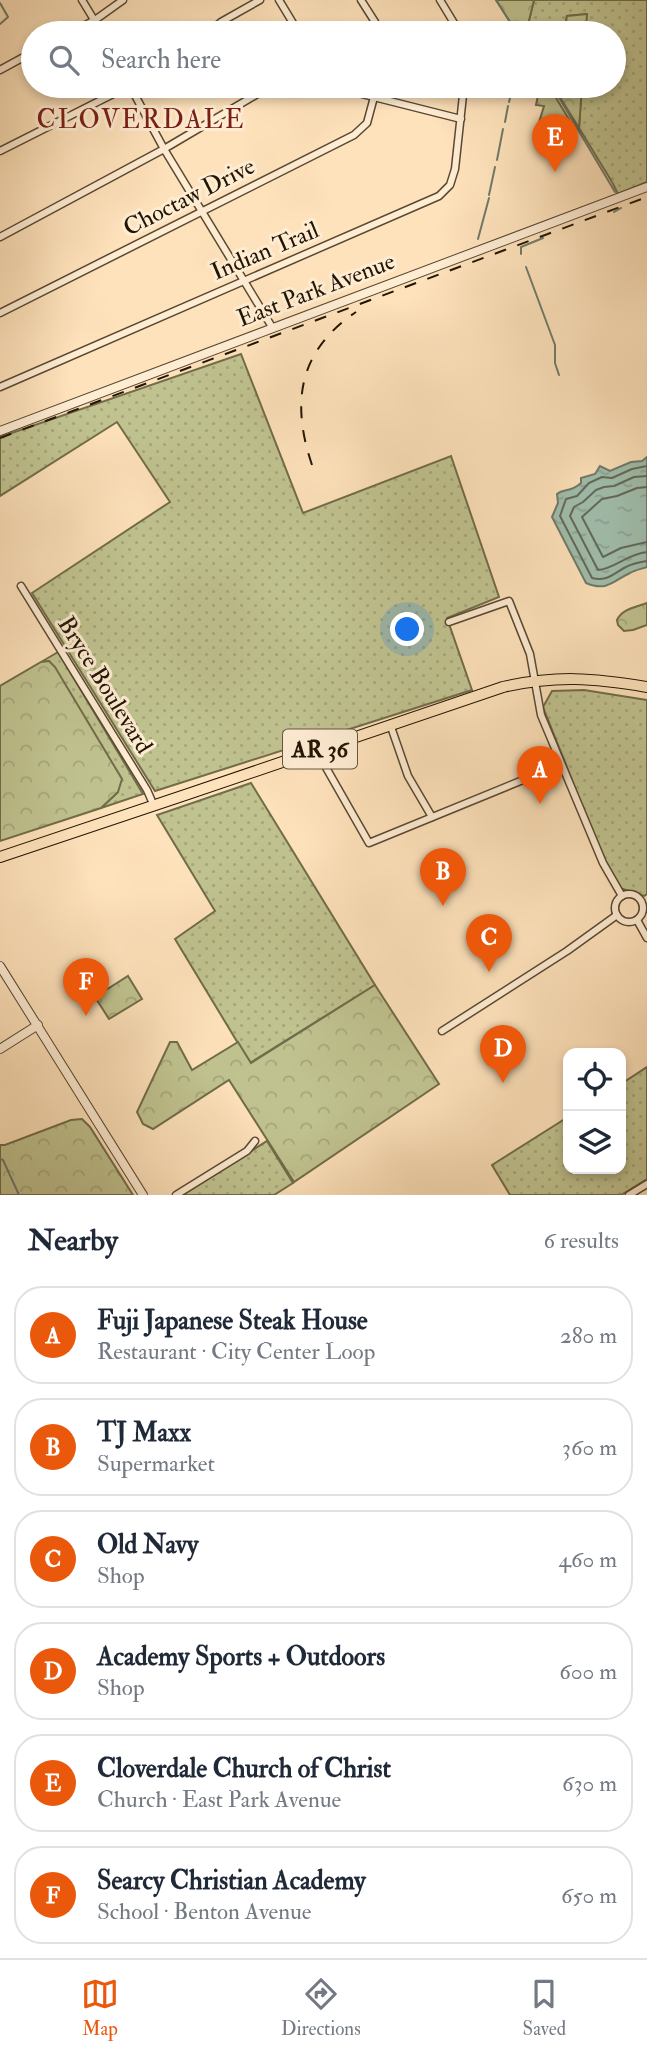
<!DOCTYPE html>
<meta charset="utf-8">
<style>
body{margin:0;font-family:"IM FELL Double Pica",serif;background:#f6f6f7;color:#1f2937}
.controls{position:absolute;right:21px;bottom:21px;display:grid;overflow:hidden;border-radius:14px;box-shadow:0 4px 10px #0003}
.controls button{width:63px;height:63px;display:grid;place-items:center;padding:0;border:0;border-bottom:2px solid #e0e1e3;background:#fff;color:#1f2937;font:35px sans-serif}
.you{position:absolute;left:408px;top:630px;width:24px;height:24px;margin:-18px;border:5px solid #fff;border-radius:50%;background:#1a73e8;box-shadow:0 0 0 10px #1a73e833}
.badge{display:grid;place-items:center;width:46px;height:46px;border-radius:50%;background:#ea580c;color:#fff;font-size:23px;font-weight:700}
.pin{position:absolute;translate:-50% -58px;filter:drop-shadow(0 2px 4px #0008)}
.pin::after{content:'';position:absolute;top:37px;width:24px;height:21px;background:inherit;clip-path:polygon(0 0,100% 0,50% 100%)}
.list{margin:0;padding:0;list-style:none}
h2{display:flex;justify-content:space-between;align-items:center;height:91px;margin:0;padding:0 28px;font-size:30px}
h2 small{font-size:23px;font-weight:400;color:#747a83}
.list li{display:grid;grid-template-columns:46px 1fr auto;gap:21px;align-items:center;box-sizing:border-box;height:98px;margin:0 14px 14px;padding:0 14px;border:2px solid #e0e1e3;border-radius:28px}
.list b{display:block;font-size:26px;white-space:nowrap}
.list p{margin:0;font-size:23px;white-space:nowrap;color:#747a83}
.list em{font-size:23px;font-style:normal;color:#747a83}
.icon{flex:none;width:38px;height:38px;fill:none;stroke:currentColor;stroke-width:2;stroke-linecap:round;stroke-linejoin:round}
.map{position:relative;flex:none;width:647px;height:1195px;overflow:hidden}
.search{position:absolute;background:#fff;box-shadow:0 4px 10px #0003;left:21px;right:21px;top:21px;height:77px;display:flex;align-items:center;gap:18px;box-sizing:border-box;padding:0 24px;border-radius:38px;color:#747a83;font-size:26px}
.sheet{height:763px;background:#fff}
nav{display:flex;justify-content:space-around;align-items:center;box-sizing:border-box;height:98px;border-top:2px solid #e0e1e3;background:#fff;font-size:19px;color:#747a83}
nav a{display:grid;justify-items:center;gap:4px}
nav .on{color:#ea580c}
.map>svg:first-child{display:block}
.grass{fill:url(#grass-dots);stroke:#716c4a;stroke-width:2}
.forest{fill:url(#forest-crowns);stroke:#716c4a;stroke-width:2}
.water{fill:url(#water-ripples);stroke:#6e7a69;stroke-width:2}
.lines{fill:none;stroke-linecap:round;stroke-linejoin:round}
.shore{stroke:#616a58;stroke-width:2}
.stream{stroke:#6e7a69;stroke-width:2}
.minor-casing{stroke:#594832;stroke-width:9}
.tertiary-casing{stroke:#594832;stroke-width:10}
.primary-casing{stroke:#221504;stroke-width:12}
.minor{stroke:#feecd3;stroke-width:6}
.tertiary{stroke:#feecd3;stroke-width:8}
.primary{stroke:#fee2bb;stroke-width:10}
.rail{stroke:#221504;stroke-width:2;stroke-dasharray:12 12;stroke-linecap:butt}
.labels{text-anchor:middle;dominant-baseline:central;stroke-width:6;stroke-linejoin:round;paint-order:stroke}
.shield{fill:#feecd3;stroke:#645642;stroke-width:2}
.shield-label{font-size:23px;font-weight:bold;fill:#221504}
.street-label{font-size:24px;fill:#221504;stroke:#feecd3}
.neighbourhood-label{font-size:26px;letter-spacing:2px;fill:#7a1f14;stroke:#feecd3}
</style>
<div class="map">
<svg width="647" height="1195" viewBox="0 0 647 1195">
<defs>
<pattern id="grass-dots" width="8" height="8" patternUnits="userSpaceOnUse" patternTransform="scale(1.75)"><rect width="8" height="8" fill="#c0c390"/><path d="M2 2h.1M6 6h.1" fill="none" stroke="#a5a77b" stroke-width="1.8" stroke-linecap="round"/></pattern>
<pattern id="forest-crowns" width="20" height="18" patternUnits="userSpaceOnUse" patternTransform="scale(1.75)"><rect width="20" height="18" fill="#c0c390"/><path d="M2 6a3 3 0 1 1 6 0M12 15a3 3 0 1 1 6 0" fill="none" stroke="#a5a77b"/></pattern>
<pattern id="water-ripples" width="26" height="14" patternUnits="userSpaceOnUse" patternTransform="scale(1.75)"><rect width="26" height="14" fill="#a0bead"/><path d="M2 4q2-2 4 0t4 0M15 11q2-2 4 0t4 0" fill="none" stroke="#8aa293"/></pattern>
</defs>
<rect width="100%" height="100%" fill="#fee2bb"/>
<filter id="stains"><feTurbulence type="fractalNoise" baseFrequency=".00286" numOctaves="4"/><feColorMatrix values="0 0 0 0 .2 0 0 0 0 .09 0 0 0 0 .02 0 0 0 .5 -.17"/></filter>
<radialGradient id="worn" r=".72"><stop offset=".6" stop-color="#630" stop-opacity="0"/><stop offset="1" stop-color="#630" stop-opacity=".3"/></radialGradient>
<g class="grass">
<path d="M534,0h113v182l-29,12 -6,-12 -33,-54 3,-42h32v-53h-28v-19l-19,2 -3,17h-38z"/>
<path d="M241,354l62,159 148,-57 48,141 -52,21 25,72 -317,101 -123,-198 138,-91 -53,-80 -117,74v-59z"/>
<path d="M58,652l85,142 -42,14 17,-16 -69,-131 -8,1z"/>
<path d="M584,690l63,10v194l-3,2 -24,-8 -16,-27 -61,-154 9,-16z"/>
<path d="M251,783l124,202 -125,78 -75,-124 40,-28 -58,-96z"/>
<path d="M647,1067v112l-26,16h-111l-18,-30 76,-48v52h53v-85z"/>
<path d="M267,1141l26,42 -19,12h-92z"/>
</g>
<g class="forest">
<path d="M496,0h38l-8,33h-9z"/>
<path d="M587,14l-1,19h-22l3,-17z"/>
<path d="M540,86l10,2 23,38 -1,5 -25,6 -8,-4 -2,-4 7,-23 -8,-1z"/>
<path d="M553,86h29l-3,42z"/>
<path d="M647,603v22l-14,5 -9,1 -6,-6 -1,-5c5,-11 19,-13 30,-17z"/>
<path d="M49,661l6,6 67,112 -4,13 -17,16 -101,33v-155l41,-24z"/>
<path d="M128,976l14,23 -33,20 -14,-22z"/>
<path d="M375,985l64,99 -145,98 -65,-102 -76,49 -10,-5 -6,-12 33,-70h7l15,28 46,-28 13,21z"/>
<path d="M82,1119l8,8 43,68h-133v-50h5l66,-25z"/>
</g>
<path class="water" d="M647,457v110c-6,2 -12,3 -17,6 -17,8 -23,19 -44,10l-34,-66 6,-14 -1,-9c7,-6 13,-1 24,-11v-5l14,-4 5,-8 10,5 21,-9 11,-1z"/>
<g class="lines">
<g class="shore">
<path d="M647,466l-15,3 -20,9 -10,-1 -13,6 -12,13 -11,3 -6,17 32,62c14,4 21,-4 32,-10 7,-4 16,-6 23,-7"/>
<path d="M647,476l-13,1 -20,9 -10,1 -8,3 -13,12 -9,5 -4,9 28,54c16,-1 29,-16 49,-18"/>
<path d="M647,487l-10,1 -20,8 -15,3 -20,18 21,40 18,-9 26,-6"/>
</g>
<g class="stream">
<path d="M496,0l21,33"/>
<path d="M0,3l8,14 -8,7"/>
<path d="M552,86l63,106"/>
<path d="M509,102l4,-16"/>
<path d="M505,122l3,-16"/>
<path d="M497,160l6,-31"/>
<path d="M489,195l6,-28"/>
<path d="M614,212l7,-4"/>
<path d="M478,239l11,-41"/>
<path d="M521,254v-7l22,-9"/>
<path d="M526,267l29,78v18l4,12"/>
<path d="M0,1159l3,1 16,35"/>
</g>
<defs>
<g id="minor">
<path d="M82,0l20,33"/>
<path d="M279,0l20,33"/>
<path d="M361,0l21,33"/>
<path d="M440,0l20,33"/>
<path d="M70,33l25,-13 28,-20"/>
<path d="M207,33l14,-11 39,-22"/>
<path d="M0,70l33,-18"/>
<path d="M130,86l34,63 108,178"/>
<path d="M338,86l12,5 111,28"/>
<path d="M0,151l129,-65"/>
<path d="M0,237l164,-88 107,-63"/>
<path d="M0,313l354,-178 13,-12 10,-37"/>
<path d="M0,387l439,-191 11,-11 5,-16 9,-83"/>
<path d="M21,586l126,204 7,16"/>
<path d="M449,622l60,-21 21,53 11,61 62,148 19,33"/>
<path d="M390,724l18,52 24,41"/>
<path d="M316,750l53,93 171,-70 20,-12"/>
<circle cx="629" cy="908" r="14"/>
<path d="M637,920l10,18"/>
<path d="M442,1031l125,-80 50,-36"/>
<path d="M176,1195l71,-44 8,-10"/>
<path d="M629,1195l18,-11"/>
</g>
<g id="tertiary">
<path d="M0,431l647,-244"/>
<path d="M0,966l143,229"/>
<path d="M0,1049l38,-24"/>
</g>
<path id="primary" d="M0,857l191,-64 312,-106c54,-12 90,-9 144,0"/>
</defs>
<use href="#minor" class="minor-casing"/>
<use href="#tertiary" class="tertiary-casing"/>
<use href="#primary" class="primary-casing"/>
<use href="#minor" class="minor"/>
<use href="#tertiary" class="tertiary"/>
<use href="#primary" class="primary"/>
<g class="rail">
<path d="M0,438l647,-241"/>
<path d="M312,465c-21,-62 -14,-114 44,-153"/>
</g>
</g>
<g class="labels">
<rect class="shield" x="283" y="729.5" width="74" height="39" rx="5"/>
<g class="shield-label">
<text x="320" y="749">AR 36</text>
</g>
<g class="street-label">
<text transform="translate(189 197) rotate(-27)">Choctaw Drive</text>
<text transform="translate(265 251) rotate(-23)">Indian Trail</text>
<text transform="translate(316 290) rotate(-21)">East Park Avenue</text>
<text transform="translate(105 685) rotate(58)">Bryce Boulevard</text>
</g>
<g class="neighbourhood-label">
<text x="141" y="120">CLOVERDALE</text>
</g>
</g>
<rect width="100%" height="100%" filter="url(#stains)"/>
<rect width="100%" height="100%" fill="url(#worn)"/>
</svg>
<div class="controls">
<button><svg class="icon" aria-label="locate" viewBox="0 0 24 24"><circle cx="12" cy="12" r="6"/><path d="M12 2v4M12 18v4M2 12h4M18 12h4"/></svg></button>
<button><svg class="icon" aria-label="layers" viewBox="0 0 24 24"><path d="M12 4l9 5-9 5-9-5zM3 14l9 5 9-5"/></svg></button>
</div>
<div class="you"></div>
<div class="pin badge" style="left:540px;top:804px">A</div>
<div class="pin badge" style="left:443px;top:906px">B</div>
<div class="pin badge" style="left:489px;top:972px">C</div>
<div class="pin badge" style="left:503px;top:1083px">D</div>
<div class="pin badge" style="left:555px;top:172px">E</div>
<div class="pin badge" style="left:86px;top:1016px">F</div>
<div class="search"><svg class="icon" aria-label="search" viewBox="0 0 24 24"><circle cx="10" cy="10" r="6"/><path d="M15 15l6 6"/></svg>Search here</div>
</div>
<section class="sheet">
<h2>Nearby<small>6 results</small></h2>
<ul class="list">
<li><span class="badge">A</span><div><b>Fuji Japanese Steak House</b><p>Restaurant · City Center Loop</p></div><em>280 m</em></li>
<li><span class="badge">B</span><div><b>TJ Maxx</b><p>Supermarket</p></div><em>360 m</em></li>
<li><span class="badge">C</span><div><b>Old Navy</b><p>Shop</p></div><em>460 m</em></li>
<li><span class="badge">D</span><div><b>Academy Sports + Outdoors</b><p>Shop</p></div><em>600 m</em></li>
<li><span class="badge">E</span><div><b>Cloverdale Church of Christ</b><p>Church · East Park Avenue</p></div><em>630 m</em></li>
<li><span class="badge">F</span><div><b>Searcy Christian Academy</b><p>School · Benton Avenue</p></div><em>650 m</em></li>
</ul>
</section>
<nav>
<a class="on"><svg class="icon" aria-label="map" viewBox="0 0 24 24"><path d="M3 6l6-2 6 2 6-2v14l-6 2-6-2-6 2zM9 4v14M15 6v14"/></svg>Map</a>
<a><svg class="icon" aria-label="directions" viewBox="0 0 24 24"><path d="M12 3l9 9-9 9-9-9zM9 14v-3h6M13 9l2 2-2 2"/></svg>Directions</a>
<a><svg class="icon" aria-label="saved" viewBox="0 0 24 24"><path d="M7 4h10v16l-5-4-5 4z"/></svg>Saved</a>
</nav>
